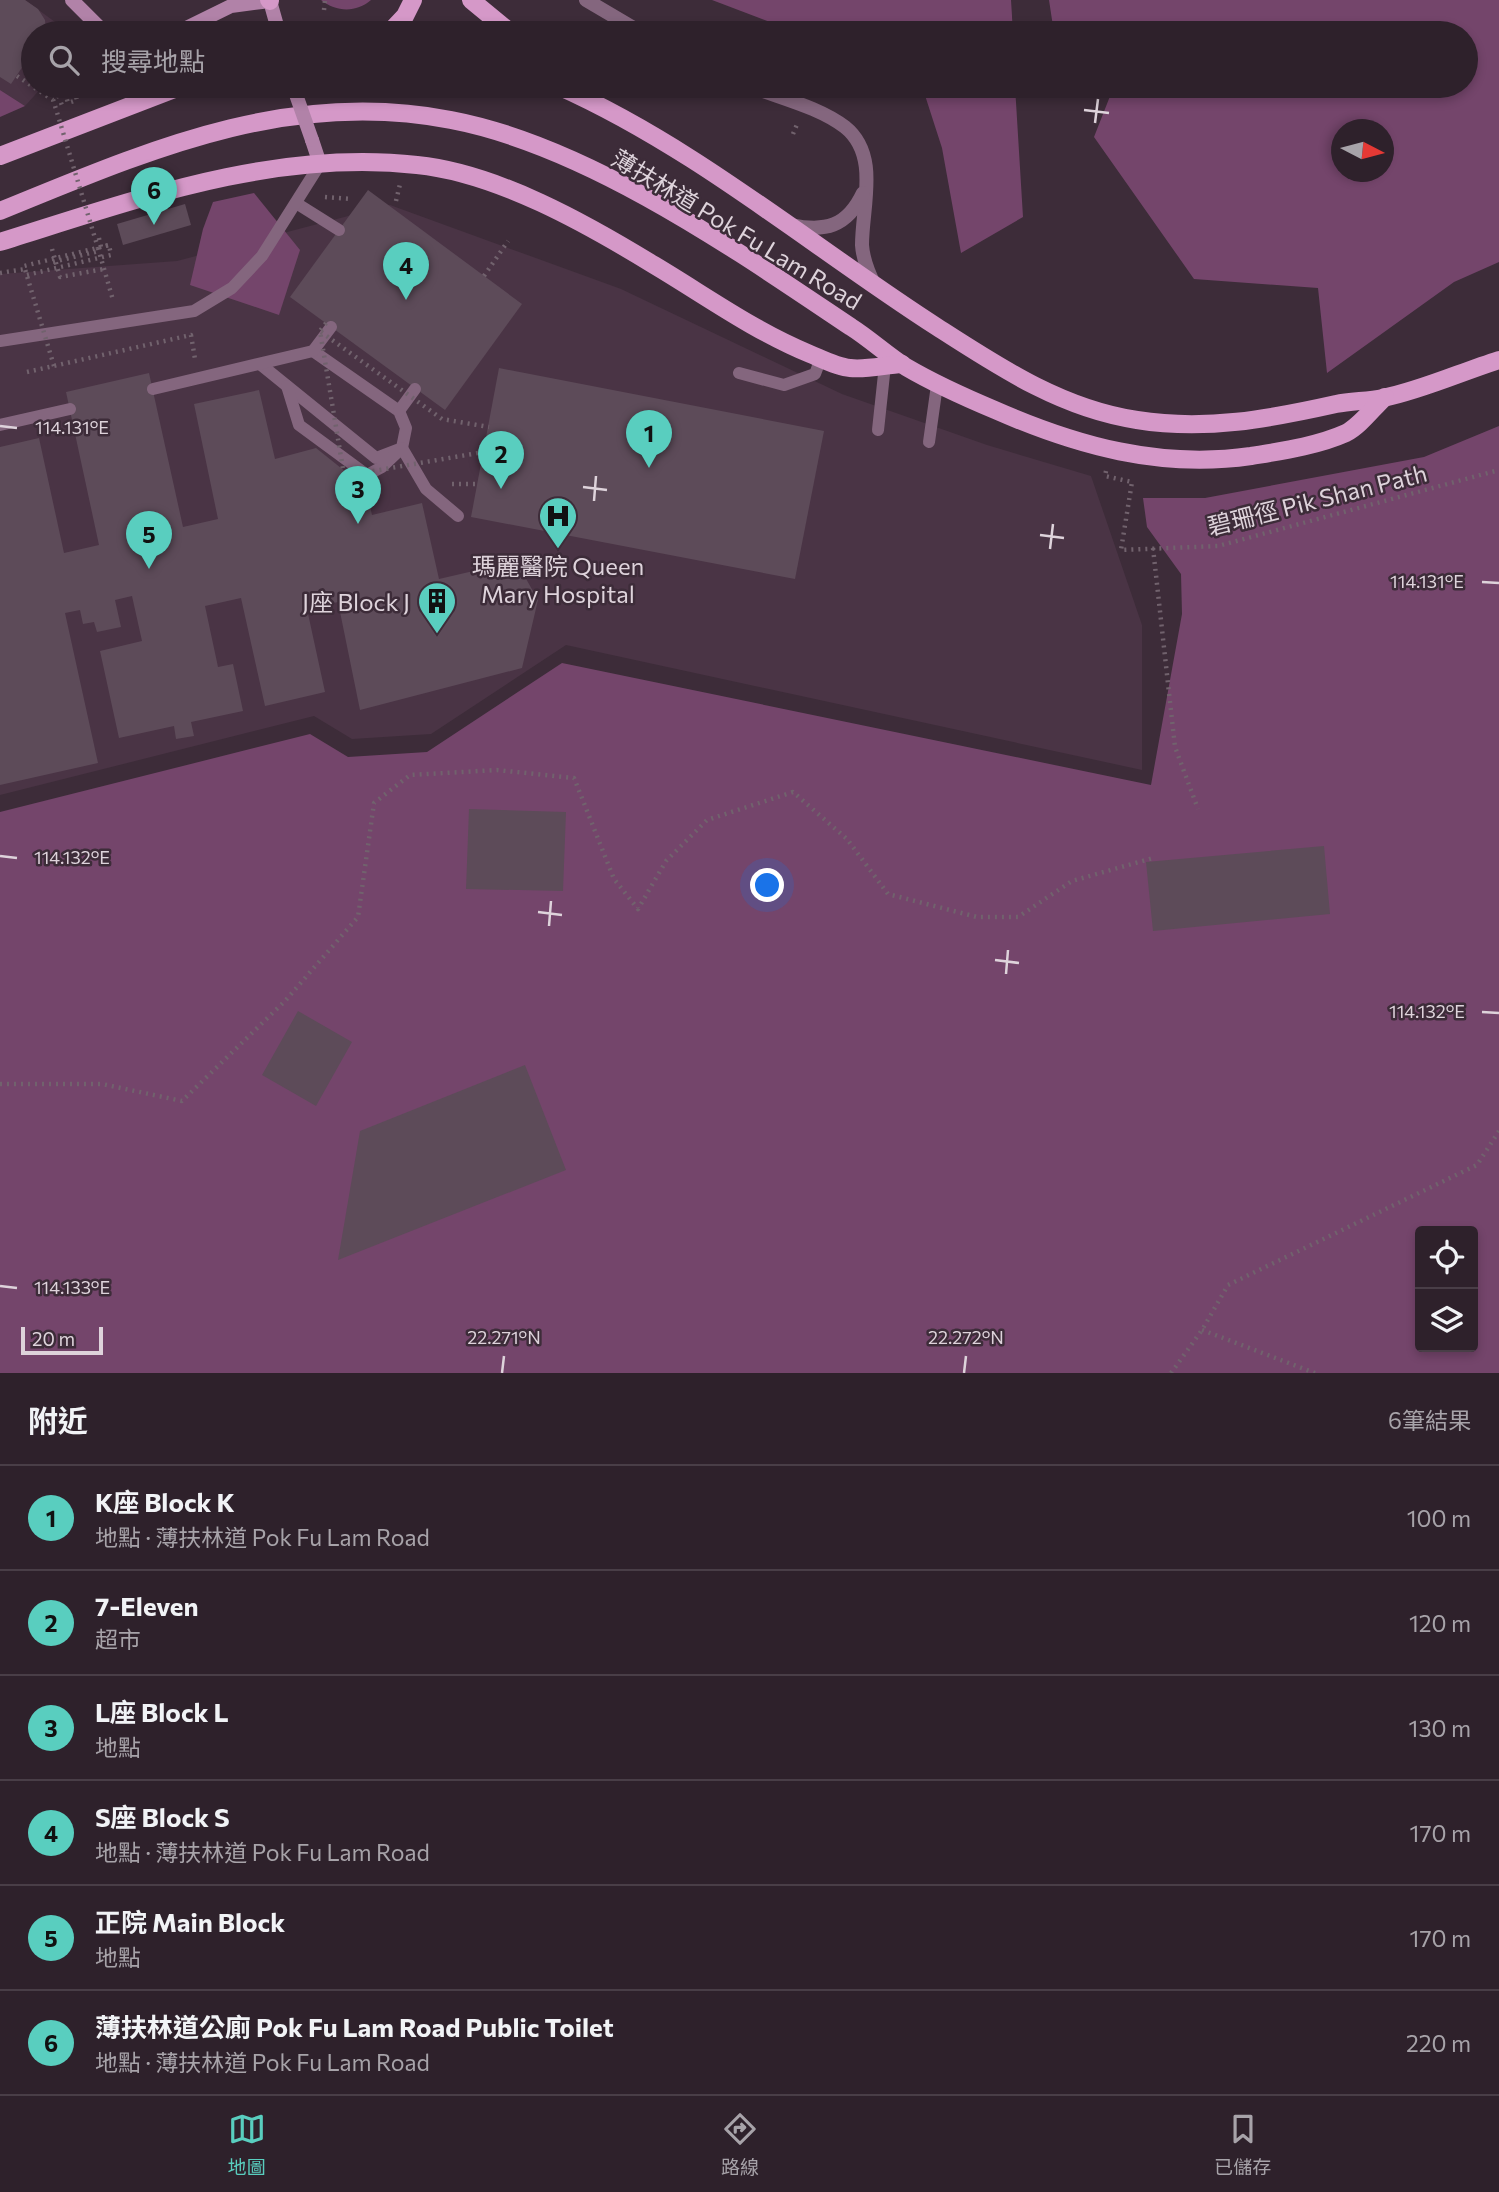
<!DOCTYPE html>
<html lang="zh-TW">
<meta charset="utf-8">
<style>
body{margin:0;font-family:Commissioner,"Noto Sans TC",sans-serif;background:#3a2e37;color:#f1f3f6}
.controls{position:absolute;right:21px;bottom:21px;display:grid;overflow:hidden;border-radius:7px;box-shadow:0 4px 10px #0003}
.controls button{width:63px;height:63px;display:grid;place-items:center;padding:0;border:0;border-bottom:2px solid #493e47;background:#2e212b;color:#f1f3f6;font:35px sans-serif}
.compass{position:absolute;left:1331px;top:119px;width:63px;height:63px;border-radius:50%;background:#2e212b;box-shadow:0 4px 10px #0003;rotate:96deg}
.scale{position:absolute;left:21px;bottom:18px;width:82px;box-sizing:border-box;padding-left:7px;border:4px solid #ded3db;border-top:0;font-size:19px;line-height:24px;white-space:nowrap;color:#ded3db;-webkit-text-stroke:5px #3d2c39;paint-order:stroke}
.you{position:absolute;left:768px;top:886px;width:24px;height:24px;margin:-18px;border:5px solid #fff;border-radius:50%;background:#1a73e8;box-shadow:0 0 0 10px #1a73e833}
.badge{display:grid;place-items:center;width:46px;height:46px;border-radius:50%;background:#59cebf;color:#111;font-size:23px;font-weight:700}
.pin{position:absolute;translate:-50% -58px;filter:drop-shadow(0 2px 4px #0008)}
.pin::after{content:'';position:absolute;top:37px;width:24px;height:21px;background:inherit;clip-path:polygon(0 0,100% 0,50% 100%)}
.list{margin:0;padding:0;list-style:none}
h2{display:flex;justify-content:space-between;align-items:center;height:91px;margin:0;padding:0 28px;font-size:30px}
h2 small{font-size:23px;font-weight:400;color:#a7a3a9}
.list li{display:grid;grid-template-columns:46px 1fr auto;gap:21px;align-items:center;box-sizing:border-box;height:105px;padding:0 28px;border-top:2px solid #493e47}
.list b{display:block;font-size:26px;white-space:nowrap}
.list p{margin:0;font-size:23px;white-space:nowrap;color:#a7a3a9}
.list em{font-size:23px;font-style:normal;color:#a7a3a9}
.icon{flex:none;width:38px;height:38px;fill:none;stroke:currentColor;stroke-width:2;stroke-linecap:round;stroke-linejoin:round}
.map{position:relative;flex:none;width:1499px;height:1373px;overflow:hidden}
.search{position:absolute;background:#2e212b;box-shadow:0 4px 10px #0003;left:21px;right:21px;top:21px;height:77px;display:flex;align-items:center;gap:18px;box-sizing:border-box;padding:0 24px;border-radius:38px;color:#a7a3a9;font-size:26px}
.sheet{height:721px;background:#2e212b}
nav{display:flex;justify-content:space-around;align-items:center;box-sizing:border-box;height:98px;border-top:2px solid #493e47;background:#2e212b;font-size:19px;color:#a7a3a9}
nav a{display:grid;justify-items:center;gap:4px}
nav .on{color:#59cebf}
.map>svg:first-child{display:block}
.built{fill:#4a3445}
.green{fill:#74456b;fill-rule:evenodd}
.building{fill:#5d4b59}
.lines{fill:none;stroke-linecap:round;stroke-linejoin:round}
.path{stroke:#71626d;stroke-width:4.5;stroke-dasharray:2 5;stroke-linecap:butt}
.lane{stroke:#84667e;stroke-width:12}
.street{stroke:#84667e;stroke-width:14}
.secondary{stroke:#b182a8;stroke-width:14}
.primary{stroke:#d598c8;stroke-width:18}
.path-bridge{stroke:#71626d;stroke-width:4.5;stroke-dasharray:2 5;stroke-linecap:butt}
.secondary-bridge{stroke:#b182a8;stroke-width:14}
.ticks{fill:none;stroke:#ded3db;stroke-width:2.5}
.labels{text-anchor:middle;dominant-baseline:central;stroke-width:5;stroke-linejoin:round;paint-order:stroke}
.street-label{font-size:24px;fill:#ded3db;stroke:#3d2c39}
.poi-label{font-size:24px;fill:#ded3db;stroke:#3d2c39}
.ticks-label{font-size:18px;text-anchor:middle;fill:#ded3db;stroke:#3d2c39;stroke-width:5;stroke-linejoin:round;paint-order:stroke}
</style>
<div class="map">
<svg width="1499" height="1373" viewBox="0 0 1499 1373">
<rect width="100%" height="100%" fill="#3d2c39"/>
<g class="built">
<path d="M0,0h25l45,33h-37v53h10l-18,20 -25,-16z"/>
<path d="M390,205l231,84 221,105 145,51 104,31 51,149v145l-576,-125 -135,89 -79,5 -38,-23 -314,79v-521l177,-13z"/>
</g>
<g class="green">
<path d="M321,0h50c-15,13 -35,12 -50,0z"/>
<path d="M712,0h299l2,33h-214z"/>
<path d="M1049,0h450v262l-45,20 -127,91 -9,-85 -124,-9 -100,-142 20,-51h352v-53h-412zM1342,130h42v42h-42z"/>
<path d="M922,86h93l8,131 -62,36 -19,-105z"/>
<path d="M0,90l25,16 -25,11z"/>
<path d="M254,193l46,57 -21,65 -89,-30 13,-56 10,-27z"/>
<path d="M1499,426v947h-1499v-561l310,-78 38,23 79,-5 135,-89 589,122 31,-171 -1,-40 -34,-47 -4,-29h62l219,-41zM1420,1231h53v116h-53z"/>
</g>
<g class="building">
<path d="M0,0h25l13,9 7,11 1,12 -13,1v18l-22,33 -11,-7z"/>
<path d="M368,190l154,114 -77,106 -155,-113z"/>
<path d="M185,204l6,21 -68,20 -6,-21z"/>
<path d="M499,368l325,63 -29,148 -324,-62z"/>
<path d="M149,373l34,154 35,-8 -24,-115 65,-14 16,69 41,-11 50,40 6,27 50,-12 17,76 77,-18 22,39 -16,68 -162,42 -22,-108 -31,7 18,83 -60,14 -24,-108 -36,8 13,61 15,-3 10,47 -52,11 3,14 -18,3 -2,-13 -55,12 -19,-87 42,-10 -10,-45 -17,4 6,27 -24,5 -3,-10 -11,2 -3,-14 -15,3 33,150 -98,22v-338l39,-9 25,115 35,-8 -33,-153z"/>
<path d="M469,809l97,3 -3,79 -97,-2z"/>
<path d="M1324,846l6,68 -177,17 -7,-69z"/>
<path d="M298,1011l54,31 -36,64 -54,-31z"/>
<path d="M525,1065l41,105 -228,90 22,-129z"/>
</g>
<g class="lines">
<g class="path">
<path d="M324,10l1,-10"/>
<path d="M17,76l36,24"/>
<path d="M49,86l9,9 5,13"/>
<path d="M63,86l5,17 9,-3 -4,-14"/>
<path d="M793,134l5,-12"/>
<path d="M325,197l27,2"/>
<path d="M396,201l4,-17"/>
<path d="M98,248l15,52"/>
<path d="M52,249l8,28 44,-8"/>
<path d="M0,273l25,-4"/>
<path d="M27,275l84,-20 -2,-10 -8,2 -3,-13"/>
<path d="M484,276l24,-35"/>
<path d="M27,372l164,-37 4,24"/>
<path d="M1106,471l-1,5 27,6 -11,68 97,-4 281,-76"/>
<path d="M452,484h26"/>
<path d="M1153,548l22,199 23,62"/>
<path d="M0,1084h102l80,17 103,-100 73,-84 16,-114 36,-28 87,-5 77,8 40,101 24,30 28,-48 41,-41 86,-28 54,47 41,55 89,23h41l54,-36 81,-23"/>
<path d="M1202,1330l113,43"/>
<path d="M1171,1373l31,-43 26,-45 249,-120 22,-34"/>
</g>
<g class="lane">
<path d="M296,203l43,27"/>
<path d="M0,341l194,-30 38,-23 30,-32 58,-92"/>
<path d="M260,364l116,94 26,-10 4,-20 -7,-17 -86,-60"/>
<path d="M739,373l45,12 31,-11 6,-16"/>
<path d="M287,386l12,39 68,50 15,-8 20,-19 24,41 32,27"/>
<path d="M153,389l160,-38 18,-24"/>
<path d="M399,411l16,-22"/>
<path d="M0,425l70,-16"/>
<path d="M878,430l7,-65"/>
<path d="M929,442l8,-57"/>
</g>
<g class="street">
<path d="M586,0l56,33"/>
<path d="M750,86c30,12 69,21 95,41 35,28 17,79 17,118 1,15 6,27 13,41"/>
<path d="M791,225c34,7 56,2 72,-32"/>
</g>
<g class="secondary">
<path d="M72,0l28,28 10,5"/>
<path d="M176,33l55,-27 39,-5 9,32"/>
<path d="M312,140l8,24"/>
</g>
<g class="primary">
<path d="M269,0l1,1"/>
<path d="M471,0l40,33"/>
<path d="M389,33l16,-17 8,-16"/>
<path d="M558,86c137,61 253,160 379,241 62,40 125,82 200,93 68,11 132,-1 199,-16 15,-3 32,-3 47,-6 39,-8 78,-26 116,-38"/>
<path d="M0,156l182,-70"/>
<path d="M0,211c147,-60 288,-123 451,-91 137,26 285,130 400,207 19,12 36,28 55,40 29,17 58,30 89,43 82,36 165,59 256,46 30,-5 66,-10 95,-23 14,-7 27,-25 39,-36"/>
<path d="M0,242c135,-42 273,-93 417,-77 80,8 170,59 237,100 52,31 100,66 156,89 12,5 27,13 40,14 16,2 35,-3 52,-4"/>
</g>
<g class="path-bridge">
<path d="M49,86l49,162"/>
<path d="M52,92l19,-6"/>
<path d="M53,262l46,-11"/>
<path d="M326,323l-6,8 23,138 7,6 134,-23"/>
<path d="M321,332l121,87 47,8"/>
<path d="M54,366l-30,-100 85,-21"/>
</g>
<path class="secondary-bridge" d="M293,86l19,54"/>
</g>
<path class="ticks" d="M1084,110l25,3M1095,123l3,-24M0,426l17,2M583,487l24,3M594,501l2,-25M1040,535l24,3M1050,549l3,-25M1482,582l17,1M0,856l17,2M538,912l24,3M549,926l2,-25M995,960l24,3M1006,974l2,-24M1482,1012l17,1M0,1286l17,2M502,1373l2,-17M964,1373l2,-17"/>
<defs>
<symbol id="hospital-pin" viewBox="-11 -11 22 30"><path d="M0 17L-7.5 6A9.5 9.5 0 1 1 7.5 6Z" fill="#59cebf" stroke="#3d2c39"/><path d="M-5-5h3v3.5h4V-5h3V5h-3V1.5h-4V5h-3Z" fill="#111"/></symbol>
<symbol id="building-pin" viewBox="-11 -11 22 30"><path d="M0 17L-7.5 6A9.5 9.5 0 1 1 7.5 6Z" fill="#59cebf" stroke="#3d2c39"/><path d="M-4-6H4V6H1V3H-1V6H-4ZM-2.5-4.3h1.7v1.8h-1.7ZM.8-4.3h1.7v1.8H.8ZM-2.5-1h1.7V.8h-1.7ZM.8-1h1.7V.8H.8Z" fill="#111"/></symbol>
</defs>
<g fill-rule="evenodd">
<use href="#hospital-pin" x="536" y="494" width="44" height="60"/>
<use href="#building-pin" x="415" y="579" width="44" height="60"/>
</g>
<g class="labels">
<g class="street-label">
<text transform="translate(737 229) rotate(31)">薄扶林道 Pok Fu Lam Road</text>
<text transform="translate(1317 499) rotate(-14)">碧珊徑 Pik Shan Path</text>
</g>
<g class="poi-label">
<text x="558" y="565">瑪麗醫院 Queen<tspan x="558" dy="28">Mary Hospital</tspan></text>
<text x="410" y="601" text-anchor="end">J座 Block J</text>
</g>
</g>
<g class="ticks-label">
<text x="72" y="434">114.131°E</text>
<text x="1427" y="588">114.131°E</text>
<text x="72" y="864">114.132°E</text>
<text x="1427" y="1018">114.132°E</text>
<text x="72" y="1294">114.133°E</text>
<text x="504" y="1344">22.271°N</text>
<text x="966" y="1344">22.272°N</text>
</g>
</svg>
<div class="controls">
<button><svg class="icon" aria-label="locate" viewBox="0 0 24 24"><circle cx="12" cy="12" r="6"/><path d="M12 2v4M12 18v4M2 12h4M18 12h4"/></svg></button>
<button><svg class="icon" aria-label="layers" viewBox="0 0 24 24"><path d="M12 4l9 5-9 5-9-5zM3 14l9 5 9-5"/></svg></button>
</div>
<svg class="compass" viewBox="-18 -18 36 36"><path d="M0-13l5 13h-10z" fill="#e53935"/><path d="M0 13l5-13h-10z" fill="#a7a3a9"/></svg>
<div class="scale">20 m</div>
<div class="you"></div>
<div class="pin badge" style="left:649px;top:468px">1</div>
<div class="pin badge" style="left:501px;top:489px">2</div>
<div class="pin badge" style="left:358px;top:524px">3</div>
<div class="pin badge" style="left:406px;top:300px">4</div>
<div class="pin badge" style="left:149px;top:569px">5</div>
<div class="pin badge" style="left:154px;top:225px">6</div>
<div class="search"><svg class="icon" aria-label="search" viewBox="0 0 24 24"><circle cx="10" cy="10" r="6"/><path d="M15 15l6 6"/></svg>搜尋地點</div>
</div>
<section class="sheet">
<h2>附近<small>6筆結果</small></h2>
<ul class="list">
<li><span class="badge">1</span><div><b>K座 Block K</b><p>地點 · 薄扶林道 Pok Fu Lam Road</p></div><em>100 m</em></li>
<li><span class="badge">2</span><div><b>7-Eleven</b><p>超市</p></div><em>120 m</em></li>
<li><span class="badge">3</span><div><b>L座 Block L</b><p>地點</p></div><em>130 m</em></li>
<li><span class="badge">4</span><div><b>S座 Block S</b><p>地點 · 薄扶林道 Pok Fu Lam Road</p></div><em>170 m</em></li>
<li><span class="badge">5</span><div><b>正院 Main Block</b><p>地點</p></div><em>170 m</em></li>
<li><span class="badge">6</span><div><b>薄扶林道公廁 Pok Fu Lam Road Public Toilet</b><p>地點 · 薄扶林道 Pok Fu Lam Road</p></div><em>220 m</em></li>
</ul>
</section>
<nav>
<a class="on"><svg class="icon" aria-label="map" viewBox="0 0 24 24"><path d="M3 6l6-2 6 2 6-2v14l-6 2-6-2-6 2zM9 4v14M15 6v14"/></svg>地圖</a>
<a><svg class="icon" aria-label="directions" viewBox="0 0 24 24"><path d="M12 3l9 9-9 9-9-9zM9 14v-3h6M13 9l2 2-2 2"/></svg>路線</a>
<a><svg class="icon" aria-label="saved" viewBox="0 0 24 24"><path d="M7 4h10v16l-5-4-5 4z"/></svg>已儲存</a>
</nav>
